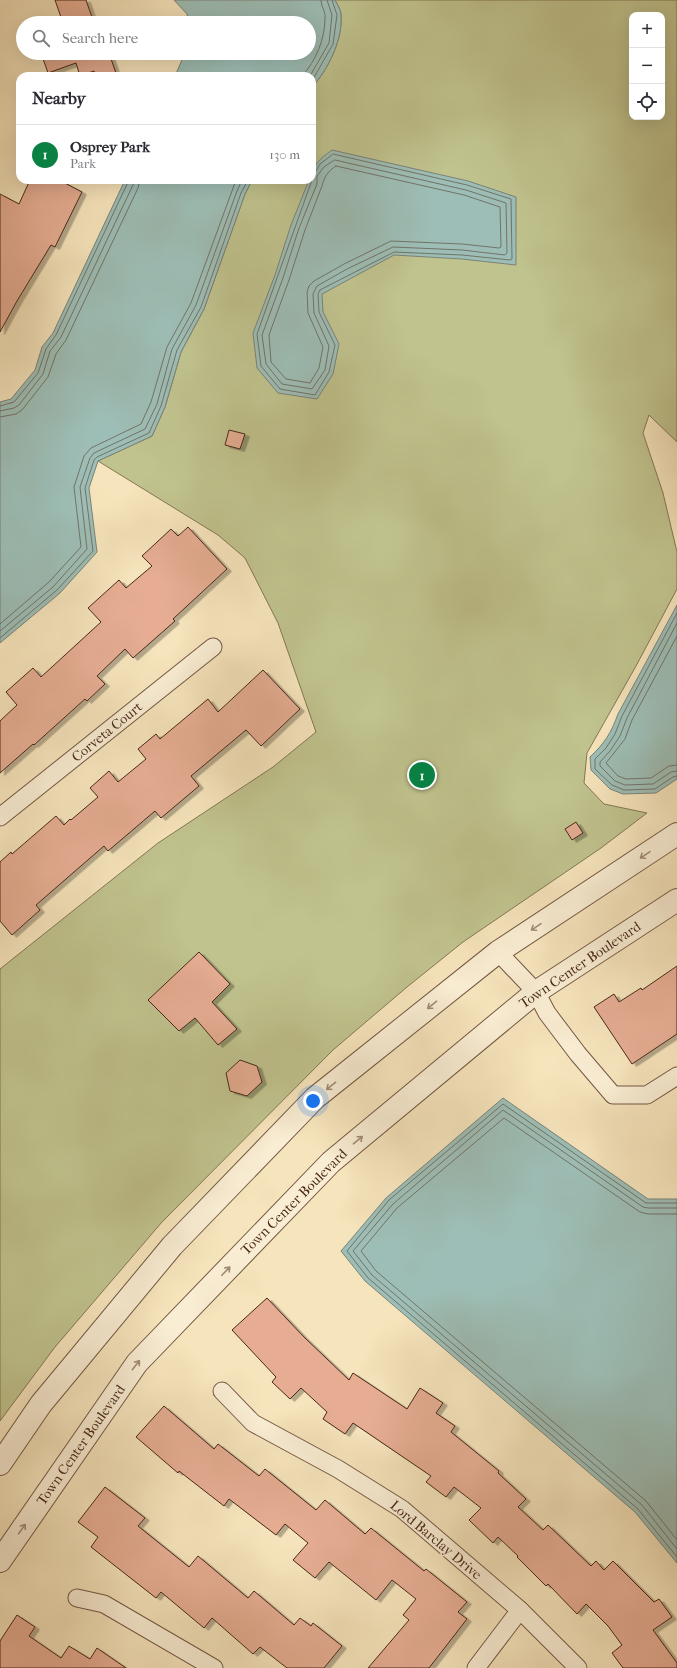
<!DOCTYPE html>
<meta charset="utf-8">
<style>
body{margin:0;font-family:"IM FELL French Canon",serif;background:#f2f2f3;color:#2b2b33}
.controls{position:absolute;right:12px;top:12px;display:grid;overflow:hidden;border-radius:8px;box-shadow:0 4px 16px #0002}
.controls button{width:36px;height:36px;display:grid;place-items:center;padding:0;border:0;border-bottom:1px solid #e1e1e2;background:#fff;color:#2b2b33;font:20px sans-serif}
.you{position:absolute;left:313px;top:1101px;width:14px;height:14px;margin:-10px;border:3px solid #fff;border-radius:50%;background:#1a73e8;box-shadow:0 0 0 6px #1a73e833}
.badge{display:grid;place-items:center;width:26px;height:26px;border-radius:50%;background:#0b8043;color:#fff;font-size:13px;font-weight:700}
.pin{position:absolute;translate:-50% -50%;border:2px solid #fff;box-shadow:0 1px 4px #0006}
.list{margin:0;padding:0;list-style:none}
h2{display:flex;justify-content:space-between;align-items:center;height:52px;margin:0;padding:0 16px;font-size:17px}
h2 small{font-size:13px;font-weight:400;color:#7c7c81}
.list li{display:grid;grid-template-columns:26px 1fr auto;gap:12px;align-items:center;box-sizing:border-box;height:60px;padding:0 16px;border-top:1px solid #e1e1e2}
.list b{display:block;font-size:15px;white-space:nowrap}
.list p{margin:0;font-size:13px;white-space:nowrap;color:#7c7c81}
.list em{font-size:13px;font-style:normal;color:#7c7c81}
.icon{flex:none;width:22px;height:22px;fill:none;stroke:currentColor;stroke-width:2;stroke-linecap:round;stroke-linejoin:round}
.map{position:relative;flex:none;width:677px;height:1668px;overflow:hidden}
.search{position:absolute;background:#fff;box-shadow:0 4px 16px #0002;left:16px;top:16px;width:300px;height:44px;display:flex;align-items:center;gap:10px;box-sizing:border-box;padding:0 14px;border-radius:22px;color:#7c7c81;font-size:15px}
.panel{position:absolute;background:#fff;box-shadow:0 4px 16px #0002;left:16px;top:72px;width:300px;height:112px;border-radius:12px}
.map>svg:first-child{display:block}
.green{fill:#c0c38e;stroke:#847654;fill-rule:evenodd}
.water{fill:#9dbeb6;stroke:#7b8278}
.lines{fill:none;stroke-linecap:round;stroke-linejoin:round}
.shore{stroke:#727368;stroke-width:1}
.building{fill:#e6ad93;stroke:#48281a;filter:url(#shadow)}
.minor-casing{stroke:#745742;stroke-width:19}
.tertiary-casing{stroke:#745742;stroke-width:24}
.minor{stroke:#f9edd3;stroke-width:17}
.tertiary{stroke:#f9edd3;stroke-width:22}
.oneway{stroke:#a08a76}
.labels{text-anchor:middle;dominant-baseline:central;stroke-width:3;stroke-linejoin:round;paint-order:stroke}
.street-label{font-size:14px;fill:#48281a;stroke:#f9edd3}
</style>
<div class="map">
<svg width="677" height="1668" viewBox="0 0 677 1668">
<defs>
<filter id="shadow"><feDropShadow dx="4.5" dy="2.5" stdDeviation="0" flood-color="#0004"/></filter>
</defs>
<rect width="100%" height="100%" fill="#f6e4bc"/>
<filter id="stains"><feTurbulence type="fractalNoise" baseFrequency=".005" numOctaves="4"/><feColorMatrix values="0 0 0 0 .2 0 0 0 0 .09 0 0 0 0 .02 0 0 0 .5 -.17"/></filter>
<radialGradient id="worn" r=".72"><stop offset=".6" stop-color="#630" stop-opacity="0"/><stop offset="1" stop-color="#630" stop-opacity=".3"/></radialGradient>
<path class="green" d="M335,0h342v442l-28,-27 -6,18 20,60 14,59v37l-41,77 -49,87 -3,30 20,21 43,9 -46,35 -138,94 -56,45 -74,63 -171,172 -107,125 -55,74v-452l158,-126 115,-76 43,-35 -38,-109 -33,-65 -27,-23 -120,-74 54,-25 13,-29 16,-55 23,-43 41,-115 7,-14h60v-93c16,-17 31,-48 29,-72 0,-5 -4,-11 -6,-15zM632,15h30v102h-30z"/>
<g class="water">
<path d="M174,0h161c2,4 6,10 6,15 2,24 -13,55 -29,72v-11h-137l10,-23h124v-30h-120l-2,-9z"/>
<path d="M332,150l136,31 48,16v68l-54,-6 -68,-4 -72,39 1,18 16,32 -6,30 -16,25 -39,-6 -21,-25 -4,-35 22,-58 16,-50 18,-45h3c0,-16 8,-21 20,-30z"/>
<path d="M125,180h127l-7,14 -41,115 -23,43 -16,55 -13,29 -54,25 -9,27 8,64 -37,41 -60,50v-241l11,-3 24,-29 7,-23 11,-14z"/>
<path d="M677,605v174l-21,14 -33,1 -13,-5 -19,-19 -1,-13c15,-14 21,-24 28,-43z"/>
<path d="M503,1098l145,101h29v364l-42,-51 -270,-231 -24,-30 45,-53z"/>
</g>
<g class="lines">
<g class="shore">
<path d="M302,76c14,-15 23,-37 23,-58 1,-6 -4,-11 -4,-18"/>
<path d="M310,76l19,-33 3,-28 -5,-15"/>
<path d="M312,81l21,-37 4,-29 -5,-15"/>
<path d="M335,160l131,30 40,13 1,50 -2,2 -43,-5 -69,-3 -46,22 -30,17 -4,8 1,19 15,33 -4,24 -13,19 -30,-5 -16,-20 -4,-29 21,-57 16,-50 18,-44v-8l7,-9z"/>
<path d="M336,166l128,29 36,12 1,40 -2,1 -37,-4 -71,-3 -47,23 -30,17 -5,5 -2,6 1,21 15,34 -4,21 -9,15 -24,-4 -15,-17 -2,-27 20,-55 16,-50 17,-44c2,-9 6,-15 14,-20z"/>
<path d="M312,172l4,-1 4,-7 13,-10 134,31 44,14 1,60 -2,1 -48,-5 -68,-3 -74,38 -2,4 1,18 16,33 -6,27 -14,23 -35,-6 -19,-23 -4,-32 55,-154"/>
<path d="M0,406l14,-4 24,-29 8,-24 10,-14 73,-155"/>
<path d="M0,411l14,-3 5,-3 24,-31 7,-23 11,-14 72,-152 1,-5"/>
<path d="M0,417l16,-3 6,-4 26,-33 8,-23 10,-14 72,-152 2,-8"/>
<path d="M677,613l-55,103 -7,18 -9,14 -11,11v10l17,16 12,5 31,-1 18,-12 4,-1"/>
<path d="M677,623l-50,95 -7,18 -10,15 -10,11v4l15,15 10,4 28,-1 18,-12 6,-1"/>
<path d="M0,624l49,-42 32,-35 -7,-60 10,-31 7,-8 50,-24 10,-22 16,-55 24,-44 45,-123"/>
<path d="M0,631l53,-44 34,-38 -7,-62 10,-29 4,-5 51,-24 12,-25 15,-55 24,-44 41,-114 5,-11"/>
<path d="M677,636l-45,84 -7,19 -19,24 12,13 8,3 25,-1 18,-12 8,-1"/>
<path d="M0,638l57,-48 36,-39 -8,-63 9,-28 3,-3 52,-24 12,-27 16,-56 24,-43 40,-114 7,-13"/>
<path d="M677,1203h-31l-143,-99 -114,96 -42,51 21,27 270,231 39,48"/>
<path d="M677,1208h-29l-5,-1 -140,-97 -110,94 -40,47 19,24 270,230 35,44"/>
<path d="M677,1214h-29l-8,-2 -136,-94 -107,90 -36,43 15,20 270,230 31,39"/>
</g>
</g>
<g class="building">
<path d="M55,0h31l8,23h-31z"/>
<path d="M41,53h68l8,23h-21l-2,-5 -14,5 -4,-13 -28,10z"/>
<path d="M30,180h29l23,12 -27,55 -4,-2 -34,56 -17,31v-138l19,10z"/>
<path d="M229,430l16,4 -5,15 -15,-4z"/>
<path d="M188,527l39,42 -54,50 2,2 -42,37 -8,-9 -28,27 8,8 -18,17 -2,-2 -51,46 -1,-1 -33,29v-52l17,-16 -11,-13 27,-24 8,9 60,-55 -13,-14 31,-28 7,8 26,-22 -10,-10 29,-27 7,7z"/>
<path d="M263,670l37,39 -39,37 -15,-16 -55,46 8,10 -38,32 -6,-7 -47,40 -4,-5 -68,59 4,5 -28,25 -12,-14v-59l11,-10 1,2 44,-38 8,9 6,-6 1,1 27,-23 -8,-9 19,-17 9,11 28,-23 -8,-10 18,-15 4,5 48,-40 10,13z"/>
<path d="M576,822l7,11 -11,7 -7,-11z"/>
<path d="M199,952l31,32 -18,18 25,27 -19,16 -23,-27 -16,13 -31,-31z"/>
<path d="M677,966v68l-45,30 -38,-57 20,-13 5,8 22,-14 1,2z"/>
<path d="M240,1060l17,6 5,16 -15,14 -17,-5 -4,-18z"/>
<path d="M267,1298l37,39 45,43 4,-7 54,36 13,-21 23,15 -7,10 19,13 -4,6 48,39 -1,2 28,26 -8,8 25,23 5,-5 43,41 5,-5 8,9 9,-9 41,41 5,-3 13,18 -19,13 24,33v5h-54l-11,-15 10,-8 -14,-19 -22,-22 -9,10 -29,-30 -2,2 -29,-29 1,-1 -20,-19 -5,6 -24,-23 12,-12 -27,-21 -8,10 -20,-15 5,-6 -78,-53 -8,11 -22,-15 4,-7 -26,-24 -11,11 -18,-17 4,-5 -44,-47z"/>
<path d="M164,1406l50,43 4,-5 41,32 6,-7 51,41 9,-10 40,34 6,-6 53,43 2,-2 41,33 -9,10 9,7 -38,49h-61l41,-48 -6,-5 13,-16 -24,-19 -16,20 -47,-38 -14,16 -22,-18 15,-17 -23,-19 -9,11 -47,-36 -5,7 -45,-35 -1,2 -42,-36z"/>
<path d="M105,1487l40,31 -7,8 51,41 9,-11 50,42 6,-7 40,34 6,-7 11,8 2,-3 29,23 -18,22h-37l-27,-21 -7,7 -41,-36 -8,10 -43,-36 -5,6 -65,-51 7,-10 -20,-15z"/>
<path d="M17,1615l18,12 -6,9 32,22 8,-12 21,13 7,-11 29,20h-126v-27z"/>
</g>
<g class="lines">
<defs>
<g id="minor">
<path d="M0,817l213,-170"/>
<path d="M498,952l38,40 11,21 31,41 35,41h34l30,-19"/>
<path d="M222,1391l31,32 85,46 64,40 118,101 58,58"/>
<path d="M77,1598l27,6 110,64"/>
<path d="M476,1668l44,-58"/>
</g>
<g id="tertiary">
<path d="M0,1464l41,-60 131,-158 143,-148 183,-146 179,-118"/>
<path d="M0,1561l137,-198 194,-201 205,-170 141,-92"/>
</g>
</defs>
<use href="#minor" class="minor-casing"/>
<use href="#tertiary" class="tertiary-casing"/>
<use href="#minor" class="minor"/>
<use href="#tertiary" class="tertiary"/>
</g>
<defs><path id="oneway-shaft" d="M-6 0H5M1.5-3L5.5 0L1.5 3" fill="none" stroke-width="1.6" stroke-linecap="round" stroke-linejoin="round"/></defs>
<g class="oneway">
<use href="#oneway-shaft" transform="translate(645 855) rotate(146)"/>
<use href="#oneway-shaft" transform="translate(536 927) rotate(146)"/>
<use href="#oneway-shaft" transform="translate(432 1005) rotate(141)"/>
<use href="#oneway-shaft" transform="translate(331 1086) rotate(141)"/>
<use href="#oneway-shaft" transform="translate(358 1140) rotate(-40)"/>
<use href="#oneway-shaft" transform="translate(226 1271) rotate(-46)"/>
<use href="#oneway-shaft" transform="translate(136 1365) rotate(-52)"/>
<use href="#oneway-shaft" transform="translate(22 1529) rotate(-55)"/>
</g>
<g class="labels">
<g class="street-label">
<text transform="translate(107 732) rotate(-39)">Corveta Court</text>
<text transform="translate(580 965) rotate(-34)">Town Center Boulevard</text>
<text transform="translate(294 1202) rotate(-45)">Town Center Boulevard</text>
<text transform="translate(81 1445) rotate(-55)">Town Center Boulevard</text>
<text transform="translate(436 1540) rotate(40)">Lord Barclay Drive</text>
</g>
</g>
<rect width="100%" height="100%" filter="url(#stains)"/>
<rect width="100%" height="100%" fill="url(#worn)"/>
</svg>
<div class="controls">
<button>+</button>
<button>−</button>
<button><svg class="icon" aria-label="locate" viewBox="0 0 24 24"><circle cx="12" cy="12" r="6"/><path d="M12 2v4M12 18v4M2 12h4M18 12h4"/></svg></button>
</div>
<div class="you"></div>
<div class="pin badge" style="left:422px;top:775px">1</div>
<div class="search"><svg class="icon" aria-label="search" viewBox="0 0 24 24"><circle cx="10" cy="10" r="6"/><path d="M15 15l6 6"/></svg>Search here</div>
<section class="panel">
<h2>Nearby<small></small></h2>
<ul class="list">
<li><span class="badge">1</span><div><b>Osprey Park</b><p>Park</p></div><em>130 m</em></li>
</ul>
</section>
</div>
